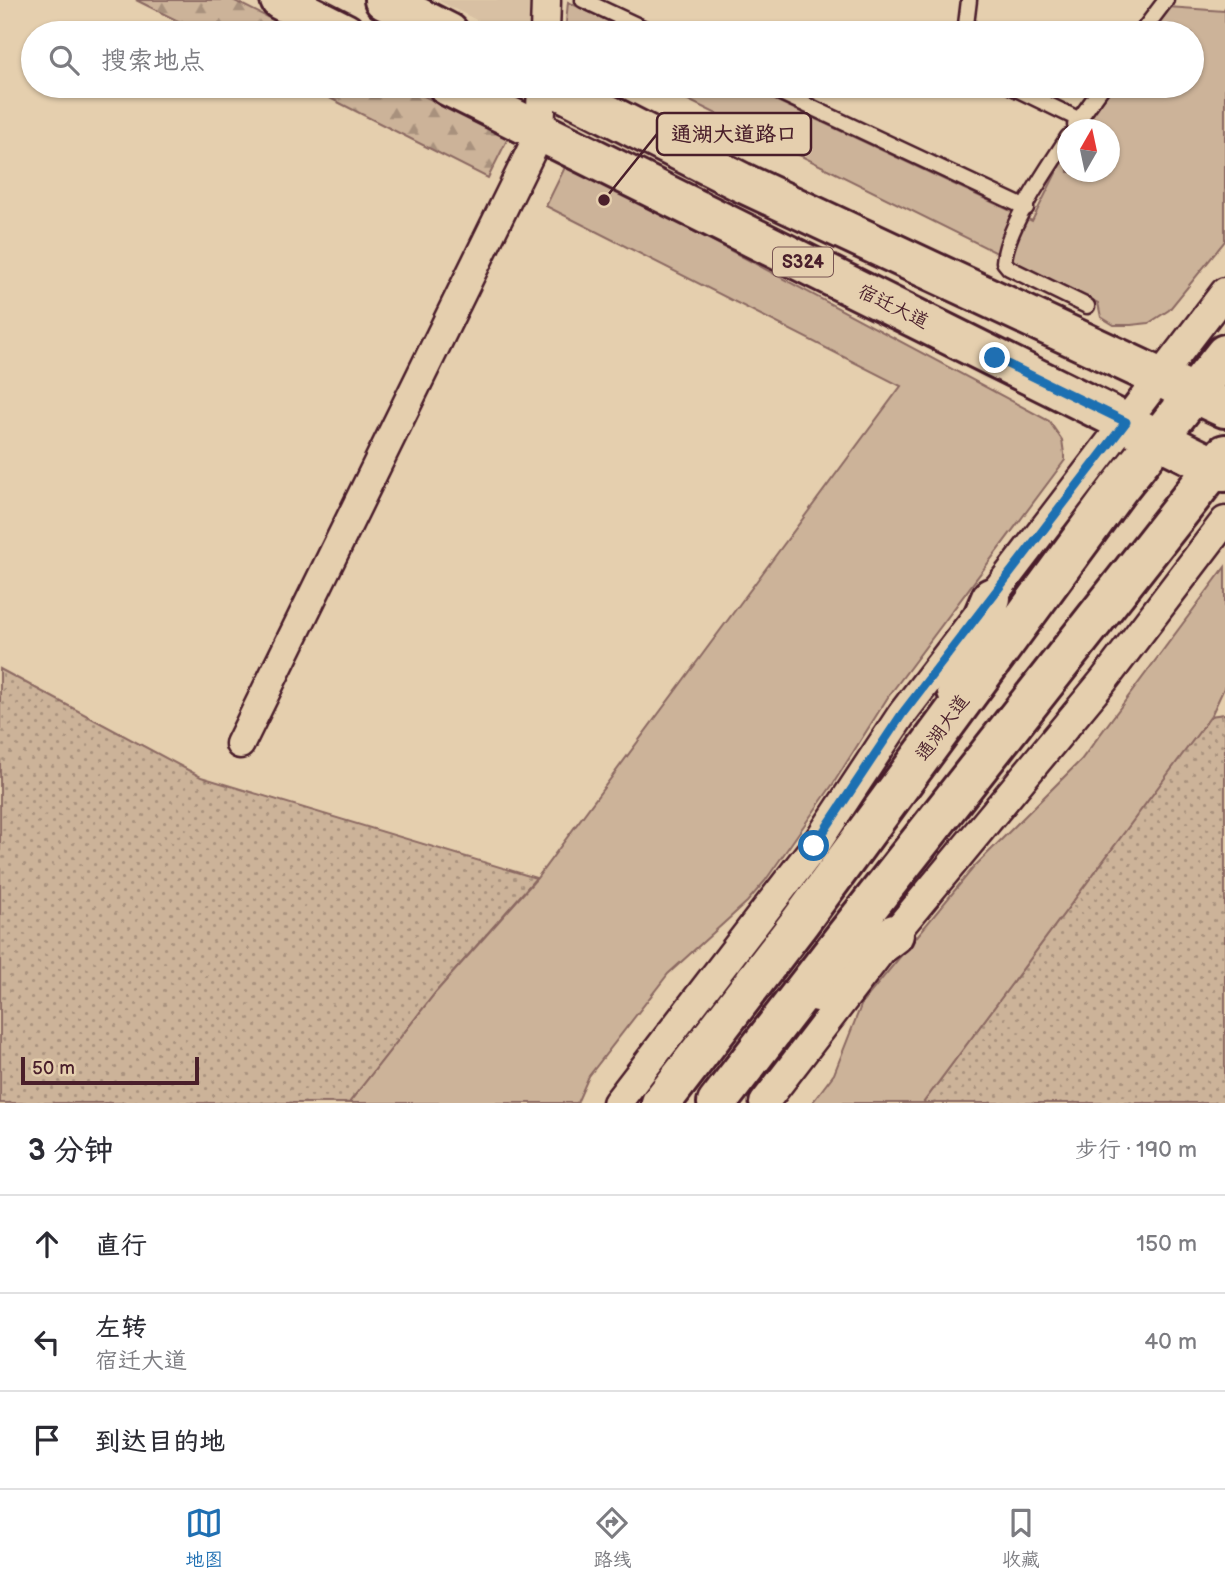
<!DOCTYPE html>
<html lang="zh">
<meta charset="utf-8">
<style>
body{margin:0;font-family:"Balsamiq Sans","LXGW WenKai TC",sans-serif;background:#f2f2f3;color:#2b2b33}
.compass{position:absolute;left:1057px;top:119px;width:63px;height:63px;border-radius:50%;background:#fff;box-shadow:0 2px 5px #0004;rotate:9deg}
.scale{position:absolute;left:21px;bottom:18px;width:178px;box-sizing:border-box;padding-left:7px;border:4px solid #4a1f2b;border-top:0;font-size:19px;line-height:24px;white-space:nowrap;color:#4a1f2b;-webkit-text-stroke:5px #e5cfae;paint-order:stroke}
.stop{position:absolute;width:21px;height:21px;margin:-16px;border:5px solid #1f6fb2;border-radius:50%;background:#fff}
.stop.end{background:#1f6fb2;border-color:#fff;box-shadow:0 2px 7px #0008}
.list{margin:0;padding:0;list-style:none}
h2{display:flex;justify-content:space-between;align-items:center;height:91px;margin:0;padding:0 28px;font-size:30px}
h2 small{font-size:23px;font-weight:400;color:#7c7c81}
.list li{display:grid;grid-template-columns:46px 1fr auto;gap:21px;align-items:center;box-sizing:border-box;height:98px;padding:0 28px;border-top:2px solid #e1e1e2}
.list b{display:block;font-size:26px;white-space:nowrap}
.list p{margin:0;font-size:23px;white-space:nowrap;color:#7c7c81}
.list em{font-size:23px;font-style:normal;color:#7c7c81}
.icon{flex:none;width:38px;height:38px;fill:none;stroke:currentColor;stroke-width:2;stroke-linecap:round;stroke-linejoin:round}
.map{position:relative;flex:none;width:1225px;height:1103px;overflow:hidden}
.search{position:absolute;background:#fff;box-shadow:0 2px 5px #0004;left:21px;right:21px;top:21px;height:77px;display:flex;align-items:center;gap:18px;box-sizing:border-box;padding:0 24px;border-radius:38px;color:#7c7c81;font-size:26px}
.sheet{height:385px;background:#fff}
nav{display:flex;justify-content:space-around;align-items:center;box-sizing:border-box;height:98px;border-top:2px solid #e1e1e2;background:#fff;font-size:19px;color:#7c7c81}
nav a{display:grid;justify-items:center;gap:4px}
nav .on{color:#1f6fb2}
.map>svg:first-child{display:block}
.built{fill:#d8c0a3}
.grass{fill:url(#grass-dots);stroke:#8b6962;stroke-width:2}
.forest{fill:url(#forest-firs);stroke:#8b6962;stroke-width:2}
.park{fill:#ccb399;stroke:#8b6962;stroke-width:2}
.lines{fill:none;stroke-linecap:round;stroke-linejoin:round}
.lane-casing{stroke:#4a1f2b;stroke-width:19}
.street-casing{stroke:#4a1f2b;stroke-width:33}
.primary-casing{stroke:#4a1f2b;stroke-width:44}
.lane{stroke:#e5cfae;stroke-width:14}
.street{stroke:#e5cfae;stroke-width:28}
.primary{stroke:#e5cfae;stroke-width:38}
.route{stroke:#1f6fb2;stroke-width:9}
.labels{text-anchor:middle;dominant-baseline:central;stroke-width:5;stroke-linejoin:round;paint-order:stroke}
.shield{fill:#e5cfae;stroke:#785452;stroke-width:2}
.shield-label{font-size:18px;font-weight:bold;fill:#4a1f2b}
.street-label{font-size:19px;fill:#4a1f2b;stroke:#e5cfae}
.leader{fill:none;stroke:#4a1f2b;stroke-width:2.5}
.callout-dot{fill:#4a1f2b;stroke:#e5cfae;stroke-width:2.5}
.callout{fill:#e5cfae;stroke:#4a1f2b;stroke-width:2.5}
.callout-label{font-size:21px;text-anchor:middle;font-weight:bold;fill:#4a1f2b}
</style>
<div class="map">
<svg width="1225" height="1103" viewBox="0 0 1225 1103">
<defs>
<pattern id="grass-dots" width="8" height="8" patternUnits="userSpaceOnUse" patternTransform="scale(1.75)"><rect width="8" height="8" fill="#ccb399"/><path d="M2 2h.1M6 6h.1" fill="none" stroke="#a8917d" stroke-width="1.8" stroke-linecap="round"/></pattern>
<pattern id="forest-firs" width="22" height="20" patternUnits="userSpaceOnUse" patternTransform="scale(1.75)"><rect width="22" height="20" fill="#ccb399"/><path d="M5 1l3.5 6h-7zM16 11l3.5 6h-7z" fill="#a8917d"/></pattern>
</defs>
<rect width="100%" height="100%" fill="#e5cfae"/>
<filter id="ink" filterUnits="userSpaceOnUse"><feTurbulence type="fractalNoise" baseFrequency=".0143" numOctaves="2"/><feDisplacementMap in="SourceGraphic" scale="14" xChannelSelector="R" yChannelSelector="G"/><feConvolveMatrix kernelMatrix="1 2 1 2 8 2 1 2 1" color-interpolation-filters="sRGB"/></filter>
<g filter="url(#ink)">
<path class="built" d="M437,0h106l-1,33h-40z"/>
<g class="grass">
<path d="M0,669l201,108 335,101 -100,114 -87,111h-349z"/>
<path d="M1225,714v389h-302l287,-387z"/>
</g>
<g class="forest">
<path d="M136,0h97l66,33h-97z"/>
<path d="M306,86h98l104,52 -20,40z"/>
</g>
<g class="park">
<path d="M568,2l66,31h-69z"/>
<path d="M1168,7l56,4 1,-4v234l-56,69 -20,13 -18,2h-17l-13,-8 -3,-14 -438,-217h85l287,135 35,-70 1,21h42v-42l-28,-1 31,-43h79v-53h-43z"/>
<path d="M567,163l482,258 13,19 3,20 -177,237 -55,87 -68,97 -18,21 -79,72 -79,102 -12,27h-228l87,-111 101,-114 364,-492 -355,-180z"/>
<path d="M1225,567v119l-14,30 -288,387h-111l22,-29 28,-71 112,-136 107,-107z"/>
</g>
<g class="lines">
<defs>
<g id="lane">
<path d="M583,0l71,33"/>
<path d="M965,33l4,-33"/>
<path d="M1141,33l25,-33"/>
<path d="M766,86l260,122"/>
<path d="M1010,86l68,33"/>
<path d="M1075,125l28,-39"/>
<path d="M1068,137c-20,32 -62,90 -64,125l5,6 78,38"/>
</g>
<g id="street">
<path d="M545,33l1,-33"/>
<path d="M240,744l300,-611 2,-47"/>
<path d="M617,1103l197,-256 88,-133 323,-422"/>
<path d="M764,1103l130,-169 210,-254 121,-159"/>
</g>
<g id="primary">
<path d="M280,0l65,33"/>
<path d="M384,0l65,33"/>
<path d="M448,86l777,386"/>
<path d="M552,86l189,96 484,226"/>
<path d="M957,691l16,-51 18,-42"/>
<path d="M818,992l76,-58"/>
<path d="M661,1103l139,-181 318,-433 107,-135"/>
<path d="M717,1103l127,-165 381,-484"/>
</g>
</defs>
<use href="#lane" class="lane-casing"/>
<use href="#street" class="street-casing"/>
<use href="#primary" class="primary-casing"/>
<use href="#lane" class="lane"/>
<use href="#street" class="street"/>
<use href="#primary" class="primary"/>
</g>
</g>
<g class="lines" filter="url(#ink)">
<path class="route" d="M814,846l88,-132 224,-292 -131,-64"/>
</g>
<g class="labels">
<rect class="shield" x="773" y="247.5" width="60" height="29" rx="5"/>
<g class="shield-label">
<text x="803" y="262">S324</text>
</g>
<g class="street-label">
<text transform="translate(893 307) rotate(26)">宿迁大道</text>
<text transform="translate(943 728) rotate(-54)">通湖大道</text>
</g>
</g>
<path class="leader" d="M604 200L657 134"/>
<circle class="callout-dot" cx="604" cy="200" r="7"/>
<rect class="callout" x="657" y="113" width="154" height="42" rx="7"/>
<g class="callout-label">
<text x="734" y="141">通湖大道路口</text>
</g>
</svg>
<svg class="compass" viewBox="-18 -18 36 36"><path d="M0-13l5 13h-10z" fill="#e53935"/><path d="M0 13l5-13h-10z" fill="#7c7c81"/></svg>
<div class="scale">50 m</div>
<div class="stop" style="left:814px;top:846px"></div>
<div class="stop end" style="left:995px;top:358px"></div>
<div class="search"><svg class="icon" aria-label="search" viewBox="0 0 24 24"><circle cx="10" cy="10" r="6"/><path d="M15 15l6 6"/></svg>搜索地点</div>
</div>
<section class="sheet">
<h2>3 分钟<small>步行 · 190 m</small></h2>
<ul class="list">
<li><svg class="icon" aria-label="ahead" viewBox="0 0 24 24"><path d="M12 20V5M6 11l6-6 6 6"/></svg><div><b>直行</b></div><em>150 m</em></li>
<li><svg class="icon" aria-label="left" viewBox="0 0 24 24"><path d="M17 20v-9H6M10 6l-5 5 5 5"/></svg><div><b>左转</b><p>宿迁大道</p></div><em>40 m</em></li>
<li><svg class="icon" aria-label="arrive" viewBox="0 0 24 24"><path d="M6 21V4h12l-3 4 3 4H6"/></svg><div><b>到达目的地</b></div></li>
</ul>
</section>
<nav>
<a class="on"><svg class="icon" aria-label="map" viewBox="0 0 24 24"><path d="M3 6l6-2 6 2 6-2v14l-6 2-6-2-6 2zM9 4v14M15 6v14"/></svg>地图</a>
<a><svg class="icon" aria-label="directions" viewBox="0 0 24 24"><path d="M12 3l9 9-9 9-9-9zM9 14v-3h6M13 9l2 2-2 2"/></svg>路线</a>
<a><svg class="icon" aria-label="saved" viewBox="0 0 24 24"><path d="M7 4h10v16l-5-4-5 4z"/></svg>收藏</a>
</nav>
